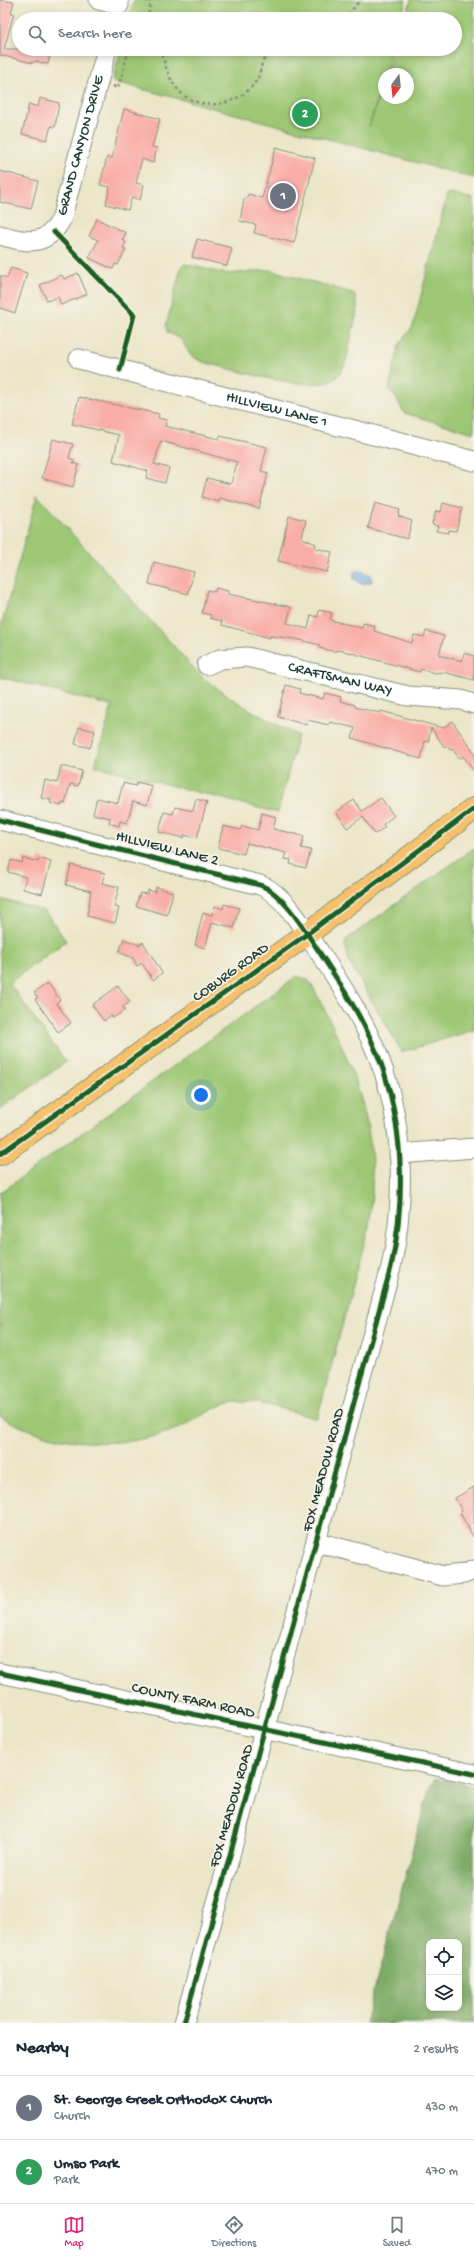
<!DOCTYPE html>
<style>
body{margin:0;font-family:"Gochi Hand",sans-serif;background:#f2f2f3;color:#1f2937}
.controls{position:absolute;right:12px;bottom:12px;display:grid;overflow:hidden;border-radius:8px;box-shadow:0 2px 6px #0003}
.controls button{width:36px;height:36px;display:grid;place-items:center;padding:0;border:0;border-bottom:1px solid #e0e1e3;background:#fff;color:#1f2937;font:20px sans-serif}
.compass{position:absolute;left:378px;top:68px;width:36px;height:36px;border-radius:50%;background:#fff;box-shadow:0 2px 6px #0003;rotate:195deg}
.you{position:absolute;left:201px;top:1095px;width:14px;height:14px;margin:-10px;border:3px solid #fff;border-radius:50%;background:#1a73e8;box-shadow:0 0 0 6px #1a73e833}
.badge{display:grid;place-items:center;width:26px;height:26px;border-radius:50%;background:#db2777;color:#fff;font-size:13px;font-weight:700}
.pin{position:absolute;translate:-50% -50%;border:2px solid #fff;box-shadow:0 1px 4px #0006}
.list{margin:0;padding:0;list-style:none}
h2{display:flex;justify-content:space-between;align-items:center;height:52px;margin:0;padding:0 16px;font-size:17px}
h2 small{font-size:13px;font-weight:400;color:#747a83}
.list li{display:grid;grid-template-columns:26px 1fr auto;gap:12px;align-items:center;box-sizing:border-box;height:64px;padding:0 16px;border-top:1px solid #e0e1e3}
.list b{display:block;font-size:15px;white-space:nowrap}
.list p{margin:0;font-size:13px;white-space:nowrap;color:#747a83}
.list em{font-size:13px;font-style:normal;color:#747a83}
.icon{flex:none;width:22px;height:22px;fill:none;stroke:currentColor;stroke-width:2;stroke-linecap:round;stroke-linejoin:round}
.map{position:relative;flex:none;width:474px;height:2023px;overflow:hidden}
.search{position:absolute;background:#fff;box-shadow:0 2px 6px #0003;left:12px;right:12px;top:12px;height:44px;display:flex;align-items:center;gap:10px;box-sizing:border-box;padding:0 14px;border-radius:22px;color:#747a83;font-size:15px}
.sheet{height:180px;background:#fff}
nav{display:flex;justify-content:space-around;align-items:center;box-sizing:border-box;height:56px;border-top:1px solid #e0e1e3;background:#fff;font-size:11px;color:#747a83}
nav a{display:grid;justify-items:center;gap:2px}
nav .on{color:#db2777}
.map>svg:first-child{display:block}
.green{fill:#9dc774;stroke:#5e8254}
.forest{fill:#7eac66;stroke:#4e744d;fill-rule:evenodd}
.water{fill:#71a7de;stroke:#487289}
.building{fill:#f9ada8}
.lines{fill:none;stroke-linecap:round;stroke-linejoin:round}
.minor-casing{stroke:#86927e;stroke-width:21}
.major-casing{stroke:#86927e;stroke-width:24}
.path{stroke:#86927e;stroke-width:2.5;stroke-dasharray:3 3;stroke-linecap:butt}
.minor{stroke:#fff;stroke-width:19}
.major{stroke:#f7c06b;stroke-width:22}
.cycleway-casing{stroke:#f7f3e8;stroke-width:8}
.cycleway{stroke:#1b5e20;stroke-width:5}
.labels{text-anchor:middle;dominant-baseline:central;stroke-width:3.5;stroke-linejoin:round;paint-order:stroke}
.street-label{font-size:15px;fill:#1f3d34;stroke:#f7f3e8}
</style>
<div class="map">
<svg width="474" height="2023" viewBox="0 0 474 2023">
<rect width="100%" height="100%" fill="#f7f3e8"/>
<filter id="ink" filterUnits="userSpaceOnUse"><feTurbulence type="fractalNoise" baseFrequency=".025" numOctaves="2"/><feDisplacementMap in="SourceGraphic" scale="8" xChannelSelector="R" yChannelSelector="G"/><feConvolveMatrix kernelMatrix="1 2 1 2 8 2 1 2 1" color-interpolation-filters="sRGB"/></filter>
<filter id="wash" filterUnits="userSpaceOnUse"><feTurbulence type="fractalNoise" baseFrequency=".012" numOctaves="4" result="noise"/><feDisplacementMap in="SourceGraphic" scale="16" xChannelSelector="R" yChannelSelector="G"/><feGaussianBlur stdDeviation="0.9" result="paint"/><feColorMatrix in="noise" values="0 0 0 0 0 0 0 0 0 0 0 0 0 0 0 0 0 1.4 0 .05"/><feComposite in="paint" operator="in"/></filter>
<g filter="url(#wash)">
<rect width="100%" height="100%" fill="#ece6c9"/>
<g class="green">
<path d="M134,0h272l-5,19h-272z"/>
<path d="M411,0h63v178l-362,-97 9,-32h271l-23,78 15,-46v17h24v-24h-22l9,-25h60v-30h-50z"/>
<path d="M451,194l23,5v234l-70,-20 -6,-12 -9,-12 10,-44 14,-19 34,-131z"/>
<path d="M185,264l42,10 43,-4 83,23c9,12 1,30 -2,44 -3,13 -4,30 -14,40 -20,20 -107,-9 -134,-15l-12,-6 -10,-17 -14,-7 -1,-6 15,-59z"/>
<path d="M37,495l162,179c30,25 63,44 99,61l-20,78 -183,-47 17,-60 -112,-29v-46z"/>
<path d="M474,848v182l-72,22 -53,-90 -4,-17 2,-6z"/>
<path d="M0,899l45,12 21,30 -57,42 57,79 -66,47z"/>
<path d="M297,976l11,4 6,9c42,82 68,142 55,237l-52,193c-25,-7 -53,-18 -80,-17 -21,1 -39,18 -58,26 -55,23 -127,19 -179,-12v-223z"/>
</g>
<path class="forest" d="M435,1778l39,8v237h-109l63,-230zM429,1942h30v66h-30z"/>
<path class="water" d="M359,570l12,5 1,7 -11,2 -7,-5 -1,-7z"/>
<g id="blocks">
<g class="building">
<path d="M0,0l14,2 -3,11h3l-10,36h47l-3,15 -13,-3 -2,2 -33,-8z"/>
<path d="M40,98l19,5 -4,24 -4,-1 -4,14 -25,-6 7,-30 9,3z"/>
<path d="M124,109l36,10 -8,28 5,1 -4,15 -11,-4 -6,24 8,2 -4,15 -8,-3 -4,13 -22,-6 4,-17 -10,-2 7,-28 5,1z"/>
<path d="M276,147l39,11 -21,85 -40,-10 2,-8 -16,-4 4,-22h2l2,-5 14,4z"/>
<path d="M0,171l38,10 -7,28 -31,-7z"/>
<path d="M97,219l29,14 -4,7 4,2 -3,6 3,1 -8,16 -3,-1 -2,5 -24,-11 9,-18 -9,-4z"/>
<path d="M197,239l35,9 -5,18 -35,-9z"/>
<path d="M11,268l16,5 -12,40 -15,-5v-32l7,2z"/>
<path d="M78,273l9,21 -26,11 -3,-8 -11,4 -7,-16 22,-10 2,4z"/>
<path d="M79,397l80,17 -1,4 9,2 -2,6 54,13 1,-3 47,11 -6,24 7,2 -9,36 -39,-11 -1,4 -17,-5 5,-19 24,6 6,-22 -76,-21 -7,23 15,4 -4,15 -19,-5 2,-7 -35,-10 6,-26 -47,-11z"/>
<path d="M53,439l20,5 -4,14 5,2 -1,3 6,2 -6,22 -31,-9z"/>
<path d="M375,503l25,7 -2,6 14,5 -5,18 -39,-11z"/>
<path d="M443,503l19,5 -6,23 -7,-1 -1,3 -12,-2 2,-5 -6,-2 4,-13 5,1z"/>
<path d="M289,516l17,4 -4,18 14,6 -1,4 17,4 -5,20 -49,-11z"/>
<path d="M154,562l40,10 -6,22 -39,-10z"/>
<path d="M216,588l12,3v3l63,13 -4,16 21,6 3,-14 7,2 1,-7 13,3 -2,7 32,8 1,-5 12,3 -1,5 38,12 2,-8 10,2 2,-6 18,5 -5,19 23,6 2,-8 10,3v24l-31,-8 -8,1 -14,-4 -1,3 -76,-21 -8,-1v2l-17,-4 1,-3 -24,-6 -26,-3v2l-48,-13v-4l-12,-3 1,-3 -9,-2 5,-23 8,2z"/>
<path d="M286,685l14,4 -1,4 24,6 2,-6 16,4 -1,4 15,4v2l25,6 1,-2 62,17 9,-7 22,31v19l-11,-15 -3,3 -8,-10 -2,1 -3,-4 -2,2 -14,-20 -3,14 -3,-1 -4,18 -69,-21 3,-10 -25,-6 -1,3 -21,-5 -1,5 -29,-8z"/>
<path d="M79,727l16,4 -5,17 -15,-4z"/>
<path d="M61,766l21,5 -4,15 -8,-2 -5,20 -3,-1 -1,3 -11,-3 1,-3 -10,-2 4,-18 12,3z"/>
<path d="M137,782l15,4 -5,19 -14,-4 -6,22 -7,-2 -1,5 -10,-3 1,-5 -17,-4 4,-16 21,5 5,-20 13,3z"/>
<path d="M381,798l13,18 -11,8 2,3 -10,7 -12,-17 -16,11 -11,-16 18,-12 8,11z"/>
<path d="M196,799l11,3 -10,36 -13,-3v3l-25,-6 5,-20 9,2 2,-7 18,4z"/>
<path d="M262,813l14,4 -3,12 31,7 -3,12 10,2 -5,18 -16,-4 1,-4 -7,-1 2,-6 -39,-10 -3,11 -26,-6 5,-22 17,4 2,-4 16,4z"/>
<path d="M23,858l15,4 1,-4 12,4 -9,32 -19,-5 3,-12 -18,-5 3,-12 11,3z"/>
<path d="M71,865l34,8 -3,10 17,4 -5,20 5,1 -4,15 -28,-7 4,-25 -25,-6z"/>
<path d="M156,887l17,5 -6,23 -31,-9 4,-13 7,1 1,-4 7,2z"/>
<path d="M224,904l15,4 -5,20 -22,-6 -7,26 -10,-3 8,-32 9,2 3,-9 8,3z"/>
<path d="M124,939l15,6 4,-3 19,31 -9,7 -11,-17 -5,3 -4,-8 -14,-6z"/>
<path d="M48,983l12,17 -4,3 15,20 -13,9 -23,-33 3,-1 -4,-5z"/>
<path d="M118,986l12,16 -7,5 2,3 -12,8 -2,-3 -7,6 -12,-16z"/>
<path d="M474,1487v51l-14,-25 2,-2 -7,-13z"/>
</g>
</g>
</g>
<g filter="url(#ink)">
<use href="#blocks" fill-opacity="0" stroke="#86927e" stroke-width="1"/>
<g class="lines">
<defs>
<g id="minor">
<path d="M99,0l20,5"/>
<path id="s1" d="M0,235c26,7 45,13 61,-15l46,-171"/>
<path id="s2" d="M79,359l395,102"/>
<path id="s3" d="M207,665l13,-6 27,-2 161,39 53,4 13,4"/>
<path d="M0,820l260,65c22,8 43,42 56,62 26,39 53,80 68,125 20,62 21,132 7,195l-207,756"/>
<path d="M399,1154l75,-6"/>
<path d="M317,1542l126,34 21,-2 10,-4"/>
<path d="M0,1673l474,101"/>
</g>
<path id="major" d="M0,1154l307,-220 167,-125"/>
</defs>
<use href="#minor" class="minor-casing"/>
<use href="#major" class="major-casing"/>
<g class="path">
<path d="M145,19l5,-9v-10"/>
<path d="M345,19l15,-19"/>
<path d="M160,49c5,13 7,26 15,37 20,28 63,22 81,-5 4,-5 4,-13 7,-20 3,-4 6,-8 9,-12"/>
<path d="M113,86l5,2 11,-39"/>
</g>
<use href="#minor" class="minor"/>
<use href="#major" class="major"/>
<defs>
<g id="cycleway">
<path d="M54,232l80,83 -14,55"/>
<path d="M0,820l260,65c22,8 43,42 56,62 26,39 53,80 68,125 20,62 21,132 7,195l-207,756"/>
<path d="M0,1154l307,-220 167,-125"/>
<path d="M0,1673l474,101"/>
</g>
</defs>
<use href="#cycleway" class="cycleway-casing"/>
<use href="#cycleway" class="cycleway"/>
</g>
</g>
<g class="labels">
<g class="street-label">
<text stroke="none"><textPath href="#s1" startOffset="147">GRAND CANYON DRIVE</textPath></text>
<text stroke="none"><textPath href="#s2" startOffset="204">HILLVIEW LANE 1</textPath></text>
<text stroke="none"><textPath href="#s3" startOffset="137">CRAFTSMAN WAY</textPath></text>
<text transform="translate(167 849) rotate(14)">HILLVIEW LANE 2</text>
<text transform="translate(231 973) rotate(-36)">COBURG ROAD</text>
<text transform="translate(324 1470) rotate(-75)">FOX MEADOW ROAD</text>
<text transform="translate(193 1701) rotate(12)">COUNTY FARM ROAD</text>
<text transform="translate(232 1806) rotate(-74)">FOX MEADOW ROAD</text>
</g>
</g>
</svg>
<div class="controls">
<button><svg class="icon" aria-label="locate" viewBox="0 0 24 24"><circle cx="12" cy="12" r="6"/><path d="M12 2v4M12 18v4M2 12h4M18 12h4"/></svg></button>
<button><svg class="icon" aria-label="layers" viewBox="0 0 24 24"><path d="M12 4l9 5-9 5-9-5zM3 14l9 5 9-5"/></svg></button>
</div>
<svg class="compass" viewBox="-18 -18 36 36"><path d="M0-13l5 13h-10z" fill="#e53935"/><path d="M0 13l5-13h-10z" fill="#747a83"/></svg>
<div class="you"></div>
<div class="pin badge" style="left:283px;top:196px;background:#6b7280">1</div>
<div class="pin badge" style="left:305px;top:114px;background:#2e9e5b">2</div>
<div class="search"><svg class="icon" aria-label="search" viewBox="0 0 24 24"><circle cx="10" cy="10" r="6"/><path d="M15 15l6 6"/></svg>Search here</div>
</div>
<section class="sheet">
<h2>Nearby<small>2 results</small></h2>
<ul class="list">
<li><span class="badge" style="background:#6b7280">1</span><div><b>St. George Greek Orthodox Church</b><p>Church</p></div><em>430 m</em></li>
<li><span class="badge" style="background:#2e9e5b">2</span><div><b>Umso Park</b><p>Park</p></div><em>470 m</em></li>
</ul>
</section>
<nav>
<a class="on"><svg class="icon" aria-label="map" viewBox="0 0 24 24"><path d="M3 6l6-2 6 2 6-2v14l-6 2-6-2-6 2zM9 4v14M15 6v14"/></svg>Map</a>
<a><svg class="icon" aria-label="directions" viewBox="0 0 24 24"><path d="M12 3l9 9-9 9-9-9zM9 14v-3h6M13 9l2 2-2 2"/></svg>Directions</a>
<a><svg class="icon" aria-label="saved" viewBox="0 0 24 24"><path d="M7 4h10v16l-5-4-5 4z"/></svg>Saved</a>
</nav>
